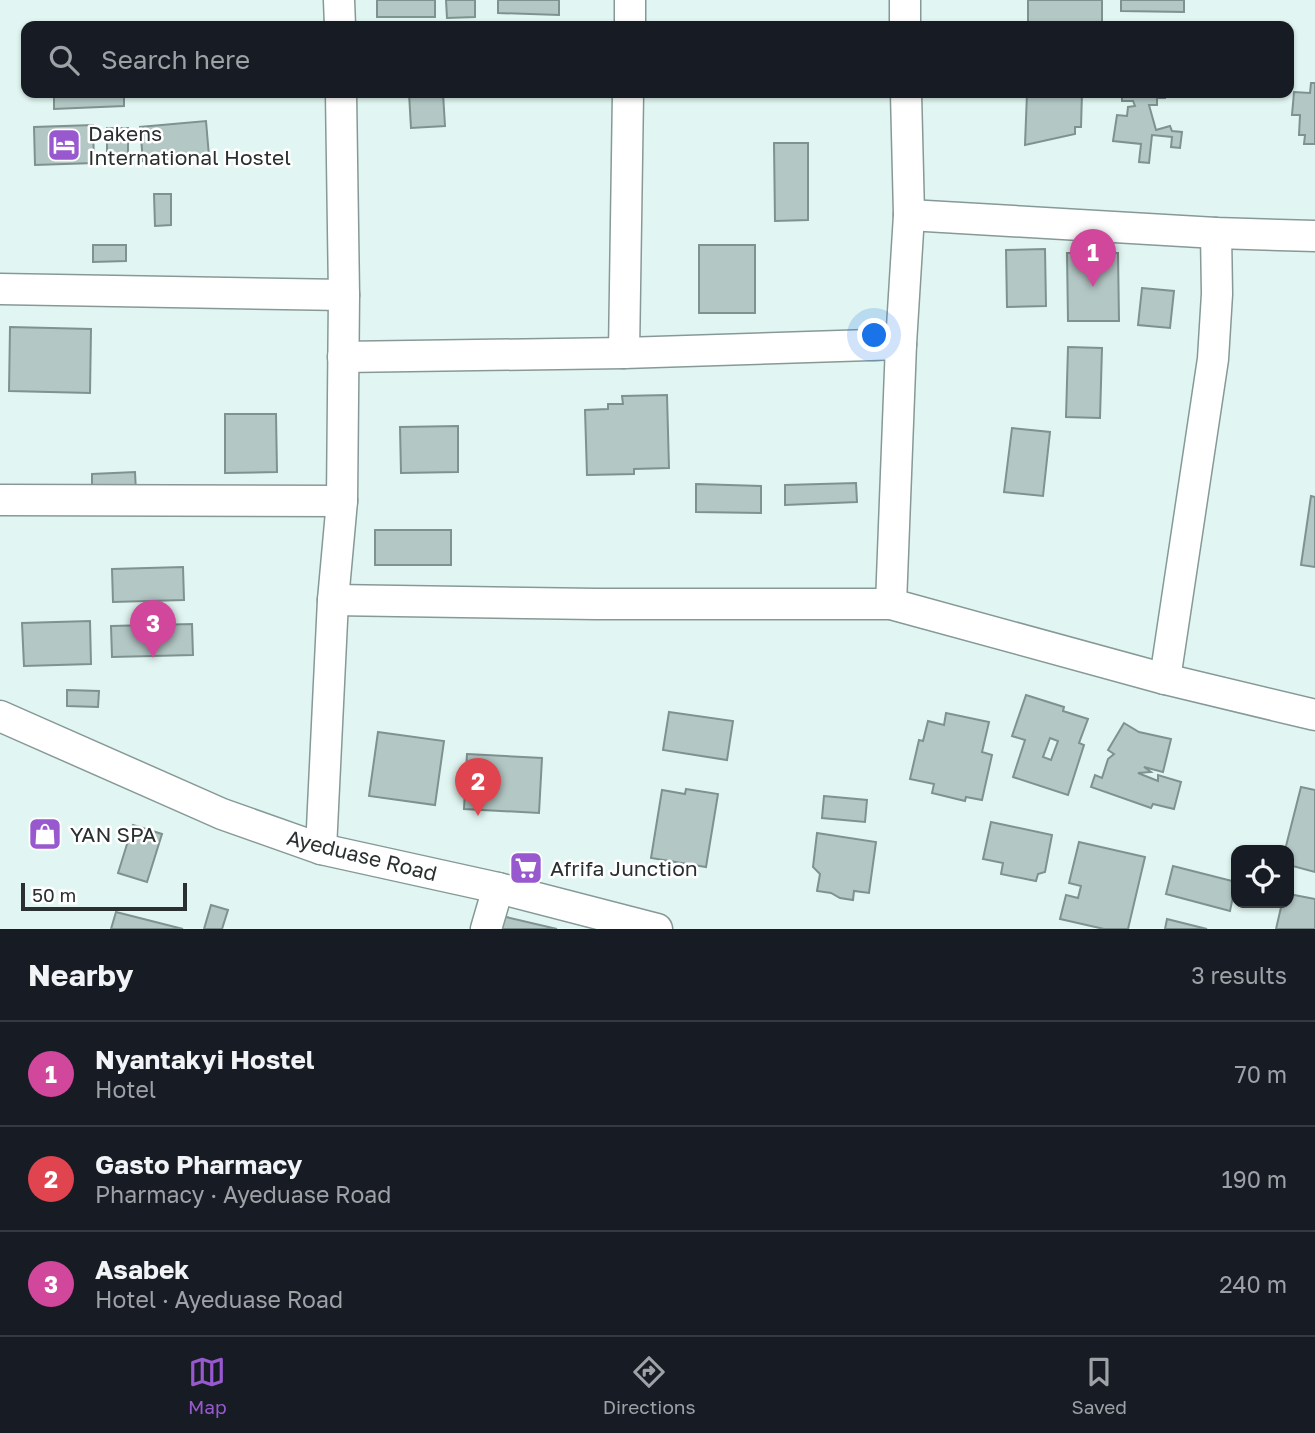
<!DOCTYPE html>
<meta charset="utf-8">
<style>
body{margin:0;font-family:"Golos Text",sans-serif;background:#20242c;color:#f1f3f6}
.controls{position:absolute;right:21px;bottom:21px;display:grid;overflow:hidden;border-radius:14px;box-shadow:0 2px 5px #0004}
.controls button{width:63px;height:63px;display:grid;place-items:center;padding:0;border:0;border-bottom:2px solid #363941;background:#171b24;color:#f1f3f6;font:35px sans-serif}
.scale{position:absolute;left:21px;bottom:18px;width:166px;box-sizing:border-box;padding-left:7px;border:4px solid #29302f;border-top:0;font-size:19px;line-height:24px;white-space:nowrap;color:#29302f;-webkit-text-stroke:5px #fff;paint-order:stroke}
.you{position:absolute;left:875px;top:336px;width:24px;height:24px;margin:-18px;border:5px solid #fff;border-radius:50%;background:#1a73e8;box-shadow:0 0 0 10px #1a73e833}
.badge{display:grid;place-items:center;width:46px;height:46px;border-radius:50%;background:#9859cf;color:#fff;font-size:23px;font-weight:700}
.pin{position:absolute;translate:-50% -58px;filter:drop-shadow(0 2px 4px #0008)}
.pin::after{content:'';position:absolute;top:37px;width:24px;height:21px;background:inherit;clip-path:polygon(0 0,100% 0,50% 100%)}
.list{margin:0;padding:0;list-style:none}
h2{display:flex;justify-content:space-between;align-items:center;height:91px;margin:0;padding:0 28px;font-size:30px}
h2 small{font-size:23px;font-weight:400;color:#9ea1a6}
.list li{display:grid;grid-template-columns:46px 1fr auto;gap:21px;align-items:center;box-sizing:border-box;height:105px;padding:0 28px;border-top:2px solid #363941}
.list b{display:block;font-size:26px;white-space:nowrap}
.list p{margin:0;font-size:23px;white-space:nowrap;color:#9ea1a6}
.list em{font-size:23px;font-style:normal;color:#9ea1a6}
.icon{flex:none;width:38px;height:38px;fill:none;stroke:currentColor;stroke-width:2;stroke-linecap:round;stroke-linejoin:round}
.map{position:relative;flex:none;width:1315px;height:929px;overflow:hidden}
.search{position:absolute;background:#171b24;box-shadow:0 2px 5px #0004;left:21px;right:21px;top:21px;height:77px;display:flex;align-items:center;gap:18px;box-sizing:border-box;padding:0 24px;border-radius:14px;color:#9ea1a6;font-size:26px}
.sheet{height:406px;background:#171b24}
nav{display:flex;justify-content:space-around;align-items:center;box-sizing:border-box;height:98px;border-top:2px solid #363941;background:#171b24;font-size:19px;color:#9ea1a6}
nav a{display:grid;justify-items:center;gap:4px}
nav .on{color:#9859cf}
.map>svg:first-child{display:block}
.building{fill:#b3c7c4;stroke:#7e928f;stroke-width:2;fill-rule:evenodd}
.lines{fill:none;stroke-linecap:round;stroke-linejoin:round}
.minor-casing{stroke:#869996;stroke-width:33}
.minor{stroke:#fff;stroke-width:30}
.labels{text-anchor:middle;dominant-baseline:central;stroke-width:5;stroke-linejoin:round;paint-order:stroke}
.poi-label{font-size:21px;fill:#29302f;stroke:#fff;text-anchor:start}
.street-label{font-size:21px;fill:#29302f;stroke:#fff}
</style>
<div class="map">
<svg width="1315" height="929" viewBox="0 0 1315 929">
<rect width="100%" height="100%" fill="#e1f6f2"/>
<g class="building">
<rect x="377" y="0" width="58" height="17"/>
<path d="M446,0h29v17l-28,1z"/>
<path d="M498,0h61v15l-61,-2z"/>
<rect x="1028" y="0" width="74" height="26"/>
<path d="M1121,0h63v12l-63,-1z"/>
<path d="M1125,24l64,2h-64z"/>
<path d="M1311,83h4v61h-11l1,-9h-6l1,-20h-8l2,-23 16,1z"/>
<path d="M54,93h70v13l-70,3z"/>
<path d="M409,93h34l2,33 -34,2z"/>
<path d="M1027,93h55l-1,34h-6v7l-50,11z"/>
<path d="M1122,93h43v5h-8v7h-8l7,25 14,-4 2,5 10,1 -2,16 -9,-1 1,-10 -20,-2 -3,28 -10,-1 2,-18 -28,-3 4,-26 10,1 1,-9 7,-1 -2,-5h-11z"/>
<path d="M206,121l3,35 -66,5 -3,-34z"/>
<path d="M93,125l1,38 -59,2 -1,-38z"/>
<rect x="107" y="128" width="21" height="34"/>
<path d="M774,143h34v77l-33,1z"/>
<path d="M154,194h17v31l-16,1z"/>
<path d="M93,245h33v16l-33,1z"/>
<rect x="699" y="245" width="56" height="68"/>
<path d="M1045,249l1,57 -39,1 -1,-57z"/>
<path d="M1067,253h51l1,68h-51z"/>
<path d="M1142,288l32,3 -4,37 -32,-3z"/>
<path d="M10,327l81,2 -1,64 -81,-2z"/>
<path d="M1068,347l34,1 -2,70 -34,-1z"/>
<path d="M667,395l2,73 -35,1v5l-47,1 -2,-65 23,-1v-5h15l-1,-8z"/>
<path d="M225,414h51l1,58 -52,1z"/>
<path d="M458,426v46l-57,1 -1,-46z"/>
<path d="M1012,428l38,4 -7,64 -39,-4z"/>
<path d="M135,472l1,20 -44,1v-19z"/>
<path d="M856,483l1,19 -72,3v-20z"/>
<path d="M696,484l65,2v27l-65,-1z"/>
<path d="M1311,496l4,1v70l-14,-2z"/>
<rect x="375" y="530" width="76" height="35"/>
<path d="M183,567l1,33 -71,2 -1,-33z"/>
<path d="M90,621l1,43 -67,2 -2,-43z"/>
<path d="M192,624l1,31 -81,2 -1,-31z"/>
<path d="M67,690l32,1 -1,16 -31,-1z"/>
<path d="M1026,695l38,12 -1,4 25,8 -9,24 5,2 -16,50 -55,-18 12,-37 -13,-4zM1050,738l8,3 -7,19 -8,-3z"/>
<path d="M669,712l64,9 -6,39 -64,-10z"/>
<path d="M946,713l43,9 -7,30 10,3 -10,45 -16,-3 -1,4 -33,-8 2,-9 -24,-5 9,-39 4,1 5,-20 16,4z"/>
<path d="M1124,723l15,9 32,7 -8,33 -19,-5 7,5 -13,1 20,8v-6l23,7 -7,27 -21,-5 -2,4 -60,-21 4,-12 7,3 6,-19 6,-5 -6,-4z"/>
<path d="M378,732l66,9 -9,64 -66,-9z"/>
<path d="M467,754l75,4 -3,55 -75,-4z"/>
<path d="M1301,787l14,3v82l-26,-7v-15h-4z"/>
<path d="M686,789l32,5 -12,73 -55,-9 11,-68 23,4z"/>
<path d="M824,796l43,4 -2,22 -43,-4z"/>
<path d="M991,822l61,13 -7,37 -7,2 -2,7 -35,-7 2,-11 -20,-4z"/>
<path d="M133,825l29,9 -15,48 -29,-9z"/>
<path d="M817,833l59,9 -7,51 -15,-2 -1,9 -13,-2 -9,-5 -14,-2 3,-17 -7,-7z"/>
<path d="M1079,842l66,15 -17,72h-24l-44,-10 6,-24 12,3 3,-12 -12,-3z"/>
<path d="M1173,866l63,16 -6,29 -64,-17z"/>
<path d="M1289,894l26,5v30h-39l6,-26h7z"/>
<path d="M211,905l17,5 -6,19h-18z"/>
<path d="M116,912l67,17h-72z"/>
<path d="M502,916l55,13h-59z"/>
<path d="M1167,919l40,10h-42z"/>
</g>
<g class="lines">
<defs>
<g id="minor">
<path d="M339,0l1,26"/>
<path d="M905,0v26"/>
<path d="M630,26v-26"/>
<path d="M909,215l307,18 99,3"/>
<path d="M0,289l344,6"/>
<path d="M624,353l4,-260"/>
<path d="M343,357l281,-4 277,-9"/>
<path d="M0,500l342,1"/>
<path d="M333,600l263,4h295l274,75 150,36"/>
<path d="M891,604l10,-260 8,-129 -3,-122"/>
<path d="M1165,679l48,-320 4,-65 -1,-61"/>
<path d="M0,716l222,98 99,35 177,39 159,41"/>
<path d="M321,849l12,-249 9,-99 2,-206 -3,-202"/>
<path d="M486,929l12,-41"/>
</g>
</defs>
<use href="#minor" class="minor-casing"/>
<use href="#minor" class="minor"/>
</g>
<defs>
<symbol id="hotel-square" viewBox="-11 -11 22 22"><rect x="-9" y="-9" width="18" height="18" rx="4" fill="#9859cf" stroke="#fff"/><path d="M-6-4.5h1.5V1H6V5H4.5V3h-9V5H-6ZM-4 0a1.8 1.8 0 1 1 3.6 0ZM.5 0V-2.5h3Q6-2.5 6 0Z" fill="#fff"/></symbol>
<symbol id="shop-square" viewBox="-11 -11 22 22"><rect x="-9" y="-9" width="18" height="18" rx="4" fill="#9859cf" stroke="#fff"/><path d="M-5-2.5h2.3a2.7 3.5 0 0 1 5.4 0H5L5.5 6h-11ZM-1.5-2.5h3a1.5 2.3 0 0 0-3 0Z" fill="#fff"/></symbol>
<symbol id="supermarket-square" viewBox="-11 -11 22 22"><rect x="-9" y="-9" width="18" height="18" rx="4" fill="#9859cf" stroke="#fff"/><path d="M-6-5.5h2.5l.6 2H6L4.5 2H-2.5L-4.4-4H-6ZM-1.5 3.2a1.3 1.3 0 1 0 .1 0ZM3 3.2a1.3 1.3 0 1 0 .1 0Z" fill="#fff"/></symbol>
</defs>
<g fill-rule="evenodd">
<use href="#hotel-square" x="45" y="126" width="38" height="38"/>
<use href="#shop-square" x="26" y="815" width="38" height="38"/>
<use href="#supermarket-square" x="507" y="849" width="38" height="38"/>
</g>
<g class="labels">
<g class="poi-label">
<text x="88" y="133">Dakens<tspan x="88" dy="24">International Hostel</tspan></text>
<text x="70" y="834">YAN SPA</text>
<text x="550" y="868">Afrifa Junction</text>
</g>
<g class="street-label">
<text transform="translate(362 855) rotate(14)">Ayeduase Road</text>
</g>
</g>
</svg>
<div class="controls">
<button><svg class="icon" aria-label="locate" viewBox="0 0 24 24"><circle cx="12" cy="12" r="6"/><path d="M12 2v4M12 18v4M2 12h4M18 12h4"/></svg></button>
</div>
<div class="scale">50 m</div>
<div class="you"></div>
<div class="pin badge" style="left:1093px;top:287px;background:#d1479c">1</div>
<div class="pin badge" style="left:478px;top:816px;background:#e0444e">2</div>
<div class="pin badge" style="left:153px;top:658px;background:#d1479c">3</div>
<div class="search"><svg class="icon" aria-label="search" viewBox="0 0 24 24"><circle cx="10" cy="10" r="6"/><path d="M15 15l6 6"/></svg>Search here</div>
</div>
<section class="sheet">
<h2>Nearby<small>3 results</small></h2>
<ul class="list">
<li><span class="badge" style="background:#d1479c">1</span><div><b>Nyantakyi Hostel</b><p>Hotel</p></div><em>70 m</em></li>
<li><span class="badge" style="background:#e0444e">2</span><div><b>Gasto Pharmacy</b><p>Pharmacy · Ayeduase Road</p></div><em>190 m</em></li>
<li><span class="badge" style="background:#d1479c">3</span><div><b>Asabek</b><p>Hotel · Ayeduase Road</p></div><em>240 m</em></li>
</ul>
</section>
<nav>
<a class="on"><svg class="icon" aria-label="map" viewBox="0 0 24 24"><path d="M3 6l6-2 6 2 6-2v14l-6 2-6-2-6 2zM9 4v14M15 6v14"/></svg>Map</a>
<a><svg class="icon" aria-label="directions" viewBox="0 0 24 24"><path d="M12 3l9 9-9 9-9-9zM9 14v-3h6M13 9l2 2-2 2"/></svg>Directions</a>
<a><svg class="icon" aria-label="saved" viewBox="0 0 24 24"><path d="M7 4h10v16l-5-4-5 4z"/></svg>Saved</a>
</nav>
